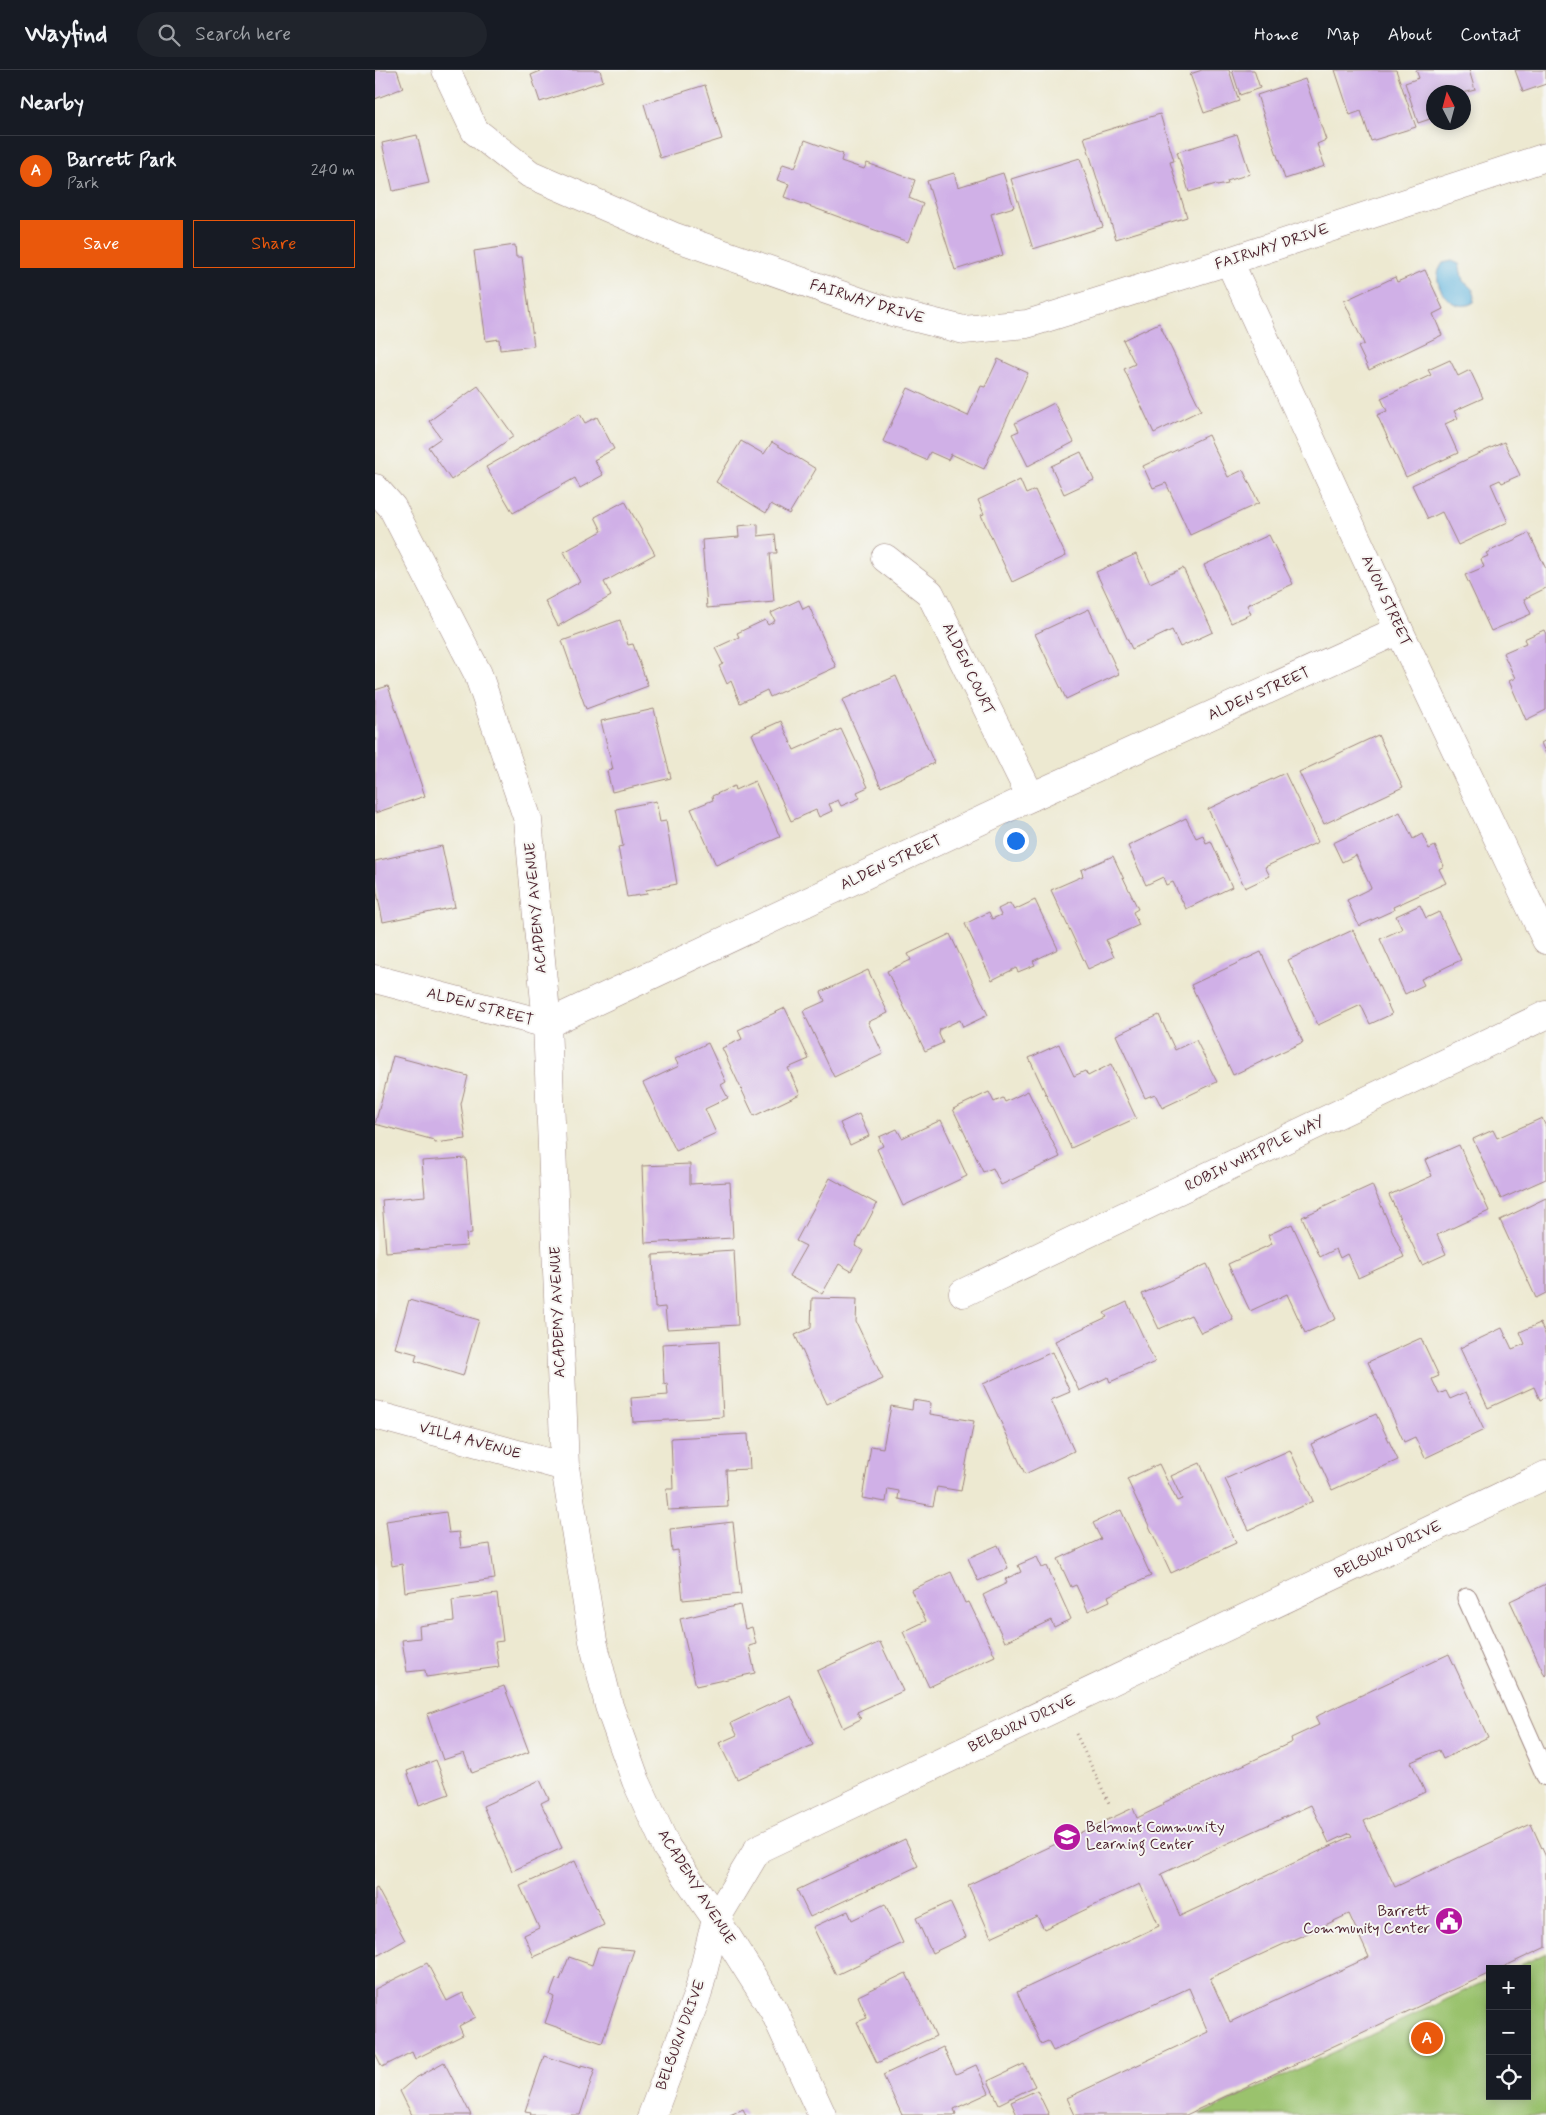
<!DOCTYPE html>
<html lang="en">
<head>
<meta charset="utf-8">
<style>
  :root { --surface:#171b24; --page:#20242c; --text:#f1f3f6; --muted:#9ea1a6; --line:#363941; --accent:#ea580c }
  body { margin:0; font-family:Mynerve,sans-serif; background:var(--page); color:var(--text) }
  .controls { position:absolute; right:15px; bottom:15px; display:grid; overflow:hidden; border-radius:0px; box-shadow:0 2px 12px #0003 }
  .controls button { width:45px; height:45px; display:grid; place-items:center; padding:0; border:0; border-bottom:1px solid var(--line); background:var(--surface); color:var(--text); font:25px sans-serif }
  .compass { position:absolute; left:1051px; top:15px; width:45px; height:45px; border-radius:50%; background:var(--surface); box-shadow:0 2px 12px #0003; rotate:354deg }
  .you { position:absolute; left:640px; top:770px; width:18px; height:18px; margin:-12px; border:4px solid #fff; border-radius:50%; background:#1a73e8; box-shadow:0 0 0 8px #1a73e833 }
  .badge { display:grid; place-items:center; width:32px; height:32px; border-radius:50%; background:var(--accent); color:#fff; font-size:16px; font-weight:700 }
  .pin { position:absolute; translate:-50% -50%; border:2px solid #fff; box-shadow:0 1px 5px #0006 }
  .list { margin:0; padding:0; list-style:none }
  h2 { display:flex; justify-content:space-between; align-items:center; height:65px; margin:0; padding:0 20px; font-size:21px }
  h2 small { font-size:16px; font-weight:400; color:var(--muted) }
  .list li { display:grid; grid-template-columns:32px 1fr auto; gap:15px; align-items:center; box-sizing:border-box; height:70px; padding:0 20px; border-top:1px solid var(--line) }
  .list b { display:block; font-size:19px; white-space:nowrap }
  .list p { margin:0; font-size:16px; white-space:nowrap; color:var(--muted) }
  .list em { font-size:16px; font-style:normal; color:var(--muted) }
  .actions { display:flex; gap:10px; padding:15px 20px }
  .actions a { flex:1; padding:11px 0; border:1px solid var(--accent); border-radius:0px; text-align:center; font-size:18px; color:var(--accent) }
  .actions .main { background:var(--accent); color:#fff }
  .icon { flex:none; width:28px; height:28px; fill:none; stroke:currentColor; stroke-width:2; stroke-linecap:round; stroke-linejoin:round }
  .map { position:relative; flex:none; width:1171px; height:2045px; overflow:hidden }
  header { display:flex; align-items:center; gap:30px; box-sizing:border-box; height:70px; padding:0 25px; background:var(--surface); border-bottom:1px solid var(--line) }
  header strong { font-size:24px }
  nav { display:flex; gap:28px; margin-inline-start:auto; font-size:18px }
  .search { width:350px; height:45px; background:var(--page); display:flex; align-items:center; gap:12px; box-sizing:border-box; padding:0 18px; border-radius:28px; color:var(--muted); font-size:19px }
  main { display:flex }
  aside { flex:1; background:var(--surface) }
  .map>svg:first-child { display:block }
  .green { fill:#9ac26d; stroke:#72704c }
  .water { fill:#63b6df; stroke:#566a85 }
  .building { fill:#d0b0e7; fill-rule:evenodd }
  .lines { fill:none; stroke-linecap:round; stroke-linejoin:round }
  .service-casing { stroke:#9c847e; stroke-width:21 }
  .minor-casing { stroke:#9c847e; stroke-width:29 }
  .path { stroke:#9c847e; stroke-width:3; stroke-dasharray:1 4; stroke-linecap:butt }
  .service { stroke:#fff; stroke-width:19 }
  .minor { stroke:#fff; stroke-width:28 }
  .labels { text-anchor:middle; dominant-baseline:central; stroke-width:4; stroke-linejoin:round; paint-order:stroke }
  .street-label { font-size:15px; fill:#4a1f2b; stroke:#f6f6f2 }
  .poi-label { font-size:15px; fill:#4a1f2b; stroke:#f6f6f2; text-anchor:start }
</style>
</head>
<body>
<header>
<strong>Wayfind</strong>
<div class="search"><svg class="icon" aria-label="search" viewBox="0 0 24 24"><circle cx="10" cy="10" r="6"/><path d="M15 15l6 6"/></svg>Search here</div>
<nav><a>Home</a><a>Map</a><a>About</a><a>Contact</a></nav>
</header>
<main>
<aside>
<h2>Nearby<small></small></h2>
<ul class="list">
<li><span class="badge">A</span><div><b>Barrett Park</b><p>Park</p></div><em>240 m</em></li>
</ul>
<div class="actions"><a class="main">Save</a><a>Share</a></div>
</aside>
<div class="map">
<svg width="1171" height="2045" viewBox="0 0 1171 2045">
  <rect width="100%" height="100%" fill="#f6f6f2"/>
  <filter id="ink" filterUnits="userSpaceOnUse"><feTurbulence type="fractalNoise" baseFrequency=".02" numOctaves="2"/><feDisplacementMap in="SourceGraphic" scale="10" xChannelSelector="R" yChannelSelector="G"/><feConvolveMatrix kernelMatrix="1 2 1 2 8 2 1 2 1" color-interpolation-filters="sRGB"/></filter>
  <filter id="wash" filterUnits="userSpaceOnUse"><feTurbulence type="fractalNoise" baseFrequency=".0096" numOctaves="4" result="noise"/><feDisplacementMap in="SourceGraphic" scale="20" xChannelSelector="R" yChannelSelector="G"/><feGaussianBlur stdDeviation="1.12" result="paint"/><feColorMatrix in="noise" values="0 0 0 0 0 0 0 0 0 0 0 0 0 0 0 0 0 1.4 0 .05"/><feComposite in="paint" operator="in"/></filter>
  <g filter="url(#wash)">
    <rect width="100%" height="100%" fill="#ede9d1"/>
    <!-- green -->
    <path class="green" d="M1171 1883V2045H825L1115 1909V2026H1152V1899H1137Z"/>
    <!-- water -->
    <path class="water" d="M1077 191 1084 194 1088 211C1096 218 1102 220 1099 232 1082 244 1060 223 1063 204 1063 201 1066 196 1068 193Z"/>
    <g id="blocks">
      <!-- building -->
      <g class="building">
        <path d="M0 0H22L28 18 0 29Z"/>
        <path d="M168 0H225L228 11 165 32 156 5Z"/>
        <path d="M827 0H854L864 31 829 43 815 4Z"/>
        <path d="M857 0H879L885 18 865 25Z"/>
        <path d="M960 0H1021L1041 57 996 71 986 41 975 45Z"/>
        <path d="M1041 0H1094L1100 20 1088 23 1058 22V48L1043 53 1030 13 1044 8Z"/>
        <path d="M1140 0H1171V14L1148 22Z"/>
        <path d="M930 9 951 70 942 74 950 96 910 109 882 25Z"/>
        <path d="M330 15 347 69 285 88 269 34Z"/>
        <path d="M785 44 799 91 795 92 812 147 741 169 709 67Z"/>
        <path d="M862 64 875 104 852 111 853 114 842 116 841 114 814 122 802 82Z"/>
        <path d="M42 65 54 113 18 121 7 73Z"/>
        <path d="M430 70 468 84 466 91 489 99 492 93 540 110 534 128 548 134 533 172 409 127 414 114 402 110 408 94 420 98Z"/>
        <path d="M705 88 728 157 658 179 636 109Z"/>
        <path d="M579 103 583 117 628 103 639 137 616 144 628 185 580 200 552 111Z"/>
        <path d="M140 175 141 187H147L159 276 125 280 124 269 111 271 99 181Z"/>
        <path d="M1050 200 1068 239 1058 244 1067 265 994 300 983 277 989 274 969 231 1020 207 1022 212Z"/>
        <path d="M784 253 826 340 779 363 749 299 760 294 748 270Z"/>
        <path d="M623 289 653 303 609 399 576 384 573 390 555 382 551 390 508 371 533 318 593 346 606 316 610 317Z"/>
        <path d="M1075 290 1083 306 1095 300 1108 328 1079 341 1083 348 1070 354 1083 383 1031 407 1002 345 1012 341 1006 328 1056 305 1053 300Z"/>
        <path d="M103 316 139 366 76 410 53 377 66 368 54 351Z"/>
        <path d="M679 333 699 372 653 396 637 364 644 361 640 353Z"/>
        <path d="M205 344 210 353 222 347 239 379 219 390 228 405 205 418 200 408 138 443 111 397Z"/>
        <path d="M833 365 853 407 868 400 884 433 815 465 791 413 778 418 768 396Z"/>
        <path d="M366 371 389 384 397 372 441 399 414 444 396 434 391 443 341 412Z"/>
        <path d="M1129 372 1145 405 1127 413 1125 410 1116 414 1133 452 1083 475 1067 442 1053 449 1037 415Z"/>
        <path d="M706 382 719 410 689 424 676 396Z"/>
        <path d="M645 410 651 424 660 420 691 486 637 512 606 445 609 444 603 430Z"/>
        <path d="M250 431 280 484 229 512 236 526 183 556 170 531 205 512 189 482 227 461 220 447Z"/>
        <path d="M383 454V466L400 464 402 483H395L399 532 332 538 327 470 364 467 363 456Z"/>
        <path d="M1154 463 1171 499V518L1149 529 1156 544 1116 561 1090 505 1109 497 1106 489 1113 486 1111 483Z"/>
        <path d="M894 465 918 514 872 535 876 544 856 553 829 495Z"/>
        <path d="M761 484 775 513 808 498 838 562 805 577 797 560 757 579 721 502Z"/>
        <path d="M424 530 428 539 434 536 461 597 395 627 392 620 365 633 356 611 352 614 344 596 348 594 340 578 364 567 362 563 390 550 393 555 400 551 396 543Z"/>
        <path d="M714 539 744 604 691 629 660 564Z"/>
        <path d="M245 550 253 575 258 574 273 616 211 639 187 571Z"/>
        <path d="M1169 560 1171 564V640L1151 650 1134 611 1140 608 1128 583 1151 573 1149 569Z"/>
        <path d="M521 606 559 693 506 717 467 630Z"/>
        <path d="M13 616 50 726 0 743V620Z"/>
        <path d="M279 639 296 708 237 722 232 701 238 699 226 651Z"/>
        <path d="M406 651 419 680 466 659 493 717 482 722 485 728 466 736 463 730 454 734 457 741 444 747 441 740 416 751 377 664Z"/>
        <path d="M1003 665 1028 717 949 754 924 702Z"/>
        <path d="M1171 670V684L1166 673Z"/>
        <path d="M910 703 943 772 890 797 895 806 870 818 833 739Z"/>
        <path d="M380 711 405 767 341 795 316 739 338 730 337 726 359 716 360 720Z"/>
        <path d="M281 731 285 752 291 751 302 814 271 820 272 824 252 827 243 777 248 776 241 739Z"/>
        <path d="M1025 742 1038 769 1047 764 1054 779 1060 776 1069 796 1064 799 1071 813 1018 837 1019 840 984 856 972 830 996 818 981 785 967 792 958 773Z"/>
        <path d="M811 748 821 768 828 765 831 773 836 771 857 817 811 839 798 812 791 815 788 807 771 815 753 776Z"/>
        <path d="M67 776 80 837 8 852 0 813V791Z"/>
        <path d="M738 786 763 839 758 842 764 855 731 870 739 887 713 899 676 820 708 806 706 800Z"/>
        <path d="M660 830 683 879 658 891 660 895 643 902 641 898 617 910 590 854 614 842 617 849 626 845 623 839 635 833 639 840Z"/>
        <path d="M1045 835 1051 848 1064 842 1086 890 1046 909 1049 915 1030 924 1005 869 1027 859 1021 846Z"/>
        <path d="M978 860 1017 944 995 954 986 935 943 955 913 890Z"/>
        <path d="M575 864 613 945 588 957 585 950 565 959 564 964 568 973 550 981 512 901 536 890 533 884Z"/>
        <path d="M886 882 928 972 858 1005 816 915Z"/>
        <path d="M493 900 513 943 493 952 508 984 459 1007 428 941 450 931 446 922Z"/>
        <path d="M410 938 434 989 413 998 425 1024 379 1046 347 978 367 969 363 960Z"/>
        <path d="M784 945 800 980 821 970 842 1012 787 1038 780 1024 770 1028 741 965Z"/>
        <path d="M333 973 351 1012 346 1015 353 1028 330 1039 341 1063 301 1081 268 1013 304 996 300 989Z"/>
        <path d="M684 974 699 1006 710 1001 713 1006 736 994 761 1048 696 1078 654 988Z"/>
        <path d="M18 986 93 1006 86 1034 91 1069 60 1073 59 1070 0 1054Z"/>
        <path d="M653 1021 685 1087 626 1115 618 1098 608 1102 578 1039 614 1022 619 1032 628 1028 630 1032Z"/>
        <path d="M484 1044 494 1066 475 1075 465 1053Z"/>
        <path d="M1167 1048 1171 1057V1109L1126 1129 1098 1069 1118 1060 1122 1068Z"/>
        <path d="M566 1050 592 1106 528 1136 502 1079 508 1076 504 1067 522 1059 527 1068Z"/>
        <path d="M1084 1075 1114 1141 1062 1165 1071 1184 1047 1195 1014 1125 1057 1106 1050 1090Z"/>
        <path d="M91 1088 97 1163 91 1164 92 1176 11 1182 7 1130 50 1126 47 1091Z"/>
        <path d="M315 1094V1114L355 1112 358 1168 270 1173 267 1096Z"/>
        <path d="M455 1108 502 1134 480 1176 488 1180 476 1201 464 1194 447 1224 414 1206 431 1176 421 1171Z"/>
        <path d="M997 1115 1029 1187 983 1208 972 1184 965 1188 961 1179 945 1187 927 1147Z"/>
        <path d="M1171 1128V1223L1161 1228 1125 1150Z"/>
        <path d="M917 1154 961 1249 930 1263 912 1224 875 1241 853 1194 897 1174 893 1165Z"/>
        <path d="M359 1180 363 1255 292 1259 290 1237 280 1238 278 1185Z"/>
        <path d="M832 1194 858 1249 826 1263 816 1245 784 1259 767 1224Z"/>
        <path d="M437 1228 482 1229 481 1252 508 1309 452 1334 420 1265 436 1258Z"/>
        <path d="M34 1230 104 1250 88 1306 40 1291 42 1284 20 1278Z"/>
        <path d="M752 1232 780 1292 735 1312 733 1307 704 1321 680 1271 732 1247 729 1243Z"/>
        <path d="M1165 1253 1171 1266V1327L1165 1330 1159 1317 1113 1338 1085 1278 1127 1258 1137 1279 1150 1274 1145 1262Z"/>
        <path d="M1046 1268 1064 1306 1057 1309 1064 1324 1071 1321 1075 1329 1091 1322 1109 1360 1050 1388 1040 1367 1029 1372 993 1292Z"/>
        <path d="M344 1271 348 1347 258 1352 256 1328 293 1325 292 1313 289 1314 287 1274Z"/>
        <path d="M677 1282 695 1322 676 1330 699 1381 650 1404 608 1314Z"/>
        <path d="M538 1330 556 1333 555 1344 599 1351 586 1421 562 1417 558 1436 523 1429 524 1421 513 1419 511 1432 487 1428 496 1376 508 1378 516 1336 537 1340Z"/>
        <path d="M1001 1344 1023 1390 957 1420 936 1374Z"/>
        <path d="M373 1364 375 1399 351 1400 353 1437 293 1440 291 1419H298L296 1368Z"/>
        <path d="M915 1380 938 1431 874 1460 850 1409Z"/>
        <path d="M825 1393 861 1473 796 1503 752 1409 784 1394 802 1431 807 1429 796 1406Z"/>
        <path d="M746 1440 776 1506 733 1526 735 1531 713 1541 701 1515 696 1517 683 1489 726 1469 718 1453Z"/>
        <path d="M71 1442 74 1463 84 1462 86 1478 115 1474 120 1509 30 1522 27 1494 17 1496 11 1451Z"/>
        <path d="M358 1452 366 1524 308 1530 303 1480 297 1481 295 1459Z"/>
        <path d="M623 1475 633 1498 603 1511 593 1488Z"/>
        <path d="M662 1487 667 1498 672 1496 696 1549 679 1557 676 1550 630 1572 608 1525 632 1513 630 1509 646 1502 643 1495Z"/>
        <path d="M576 1502 590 1533 594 1532 620 1586 554 1617 528 1562 551 1551 536 1520Z"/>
        <path d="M1171 1514V1605L1170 1606 1135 1531Z"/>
        <path d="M122 1524 128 1571 120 1572 124 1597 51 1607 50 1600 32 1602 27 1570 45 1568 44 1556 79 1551 77 1530Z"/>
        <path d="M365 1535 370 1559 377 1557 381 1574 374 1576 380 1603 321 1616 305 1549Z"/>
        <path d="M505 1572 528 1621 482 1642 486 1649 468 1658 442 1601Z"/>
        <path d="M1074 1584 1113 1667 1068 1689 1064 1680 1036 1692 1050 1722 989 1751 1020 1817 1156 1754 1171 1787V1877L1124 1899H1115V1903L811 2045H700L692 2028 833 1962 814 1918 678 1981 673 1971 666 1974 642 1922 784 1856 765 1814 669 1859 662 1846 616 1867 593 1815 758 1738 762 1748 789 1735 788 1733 917 1672 916 1668 944 1655 940 1647ZM936 1735 954 1773 975 1763 977 1766 805 1846 786 1804ZM974 1844 994 1887 855 1952 835 1908Z"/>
        <path d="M129 1616 154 1682 97 1703 89 1683 68 1690 52 1644Z"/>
        <path d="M415 1625 438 1675 362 1709 344 1673 362 1665 356 1653Z"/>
        <path d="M61 1690 74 1724 44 1735 32 1701Z"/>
        <path d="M165 1710 174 1729 166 1733 187 1778 137 1801 108 1736Z"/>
        <path d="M530 1769 543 1796 435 1847 422 1820Z"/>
        <path d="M200 1791 229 1855 159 1887 149 1865 164 1858 145 1816Z"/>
        <path d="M2 1818 30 1870 0 1887V1819Z"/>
        <path d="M575 1832 591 1867 557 1883 541 1848Z"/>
        <path d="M510 1834 528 1873 461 1905 438 1857 473 1841 477 1850Z"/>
        <path d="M223 1877 259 1880 227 1973 170 1953 179 1927 175 1925 181 1909 185 1910 194 1887 217 1895Z"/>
        <path d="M52 1893 72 1931 88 1923 101 1947 84 1956 88 1965 40 1989 37 1982 7 1997 0 1983V1919Z"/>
        <path d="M531 1903 561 1966 502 1993 482 1952 492 1948 483 1926Z"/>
        <path d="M568 1977 581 2004 601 1995 614 2023 579 2039 581 2044 579 2045H527L508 2005Z"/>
        <path d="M169 1986 206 1998V1995L220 1999 205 2045H155L156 2042 150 2041Z"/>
        <path d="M69 1992 96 2045H37L25 2021 39 2009Z"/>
        <path d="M649 1994 660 2016 624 2034 613 2011Z"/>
        <path d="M662 2020 674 2045H642L636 2032Z"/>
        <path d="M368 2039 371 2045H355Z"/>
      </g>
    </g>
  </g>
  <g filter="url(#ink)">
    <use href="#blocks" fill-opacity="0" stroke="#9c847e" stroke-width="1"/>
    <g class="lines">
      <defs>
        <path id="service" d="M1092 1528 1171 1706"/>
        <g id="minor">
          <path d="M71 0 100 61 155 104 300 167 509 240 589 260 652 254 854 191 1171 87"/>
          <path d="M854 191 1024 560 1171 870"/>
          <path d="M0 418 17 437 103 604 153 750 172 954 190 1397 218 1571 234 1636 261 1711 292 1778 341 1849 399 1941 447 2045"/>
          <path d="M510 488 555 523 656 727"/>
          <path d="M0 909 172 954 656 727 1024 560"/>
          <path d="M588 1223 1171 945"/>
          <path d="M0 1345 190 1397"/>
          <path d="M277 2045 323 1923 341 1849 383 1779 1171 1405"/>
        </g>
      </defs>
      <!-- service casing -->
      <use href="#service" class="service-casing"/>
      <!-- minor casing -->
      <use href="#minor" class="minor-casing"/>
      <!-- path -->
      <path class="path" d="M701 1664 735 1735"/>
      <!-- service -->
      <use href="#service" class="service"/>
      <!-- minor -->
      <use href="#minor" class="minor"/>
    </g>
  </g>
  <!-- icons -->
  <defs>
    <symbol id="school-disc" viewBox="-11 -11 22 22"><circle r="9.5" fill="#b5179e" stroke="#f6f6f2"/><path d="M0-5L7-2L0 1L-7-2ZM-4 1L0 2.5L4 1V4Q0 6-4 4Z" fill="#fff"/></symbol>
    <symbol id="civic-disc" viewBox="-11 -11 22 22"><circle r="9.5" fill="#b5179e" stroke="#f6f6f2"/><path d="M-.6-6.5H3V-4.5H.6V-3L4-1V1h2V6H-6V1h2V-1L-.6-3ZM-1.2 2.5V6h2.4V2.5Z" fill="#fff"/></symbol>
  </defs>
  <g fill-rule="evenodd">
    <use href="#school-disc" x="676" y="1751" width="32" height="32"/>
    <use href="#civic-disc" x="1058" y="1835" width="32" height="32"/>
  </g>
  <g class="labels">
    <!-- street labels -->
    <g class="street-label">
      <text transform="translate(897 177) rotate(-18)">FAIRWAY DRIVE</text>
      <text transform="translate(492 232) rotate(17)">FAIRWAY DRIVE</text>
      <text transform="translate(1011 531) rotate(65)">AVON STREET</text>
      <text transform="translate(593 599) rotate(64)">ALDEN COURT</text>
      <text transform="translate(884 624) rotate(-24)">ALDEN STREET</text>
      <text transform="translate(516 793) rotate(-25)">ALDEN STREET</text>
      <text transform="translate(161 838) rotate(-95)">ACADEMY AVENUE</text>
      <text transform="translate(105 937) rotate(15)">ALDEN STREET</text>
      <text transform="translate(880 1084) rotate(-26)">ROBIN WHIPPLE WAY</text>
      <text transform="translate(183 1242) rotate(-92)">ACADEMY AVENUE</text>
      <text transform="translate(95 1371) rotate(15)">VILLA AVENUE</text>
      <text transform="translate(1013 1480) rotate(-25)">BELBURN DRIVE</text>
      <text transform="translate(647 1654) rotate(-25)">BELBURN DRIVE</text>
      <text transform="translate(321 1817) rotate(58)">ACADEMY AVENUE</text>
      <text transform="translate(306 1965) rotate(-70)">BELBURN DRIVE</text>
    </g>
    <!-- poi labels -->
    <g class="poi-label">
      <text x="711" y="1758">Belmont Community<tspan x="711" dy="17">Learning Center</tspan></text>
      <text x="1055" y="1842" text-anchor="end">Barrett<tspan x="1055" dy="17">Community Center</tspan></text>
    </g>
  </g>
</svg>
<div class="controls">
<button>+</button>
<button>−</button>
<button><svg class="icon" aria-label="locate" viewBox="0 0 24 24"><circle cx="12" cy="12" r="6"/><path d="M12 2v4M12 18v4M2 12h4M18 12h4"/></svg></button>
</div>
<svg class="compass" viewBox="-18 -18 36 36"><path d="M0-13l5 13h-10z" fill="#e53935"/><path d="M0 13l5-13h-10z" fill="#9ea1a6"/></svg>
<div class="you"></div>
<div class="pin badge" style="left:1052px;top:1968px">A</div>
</div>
</main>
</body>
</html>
